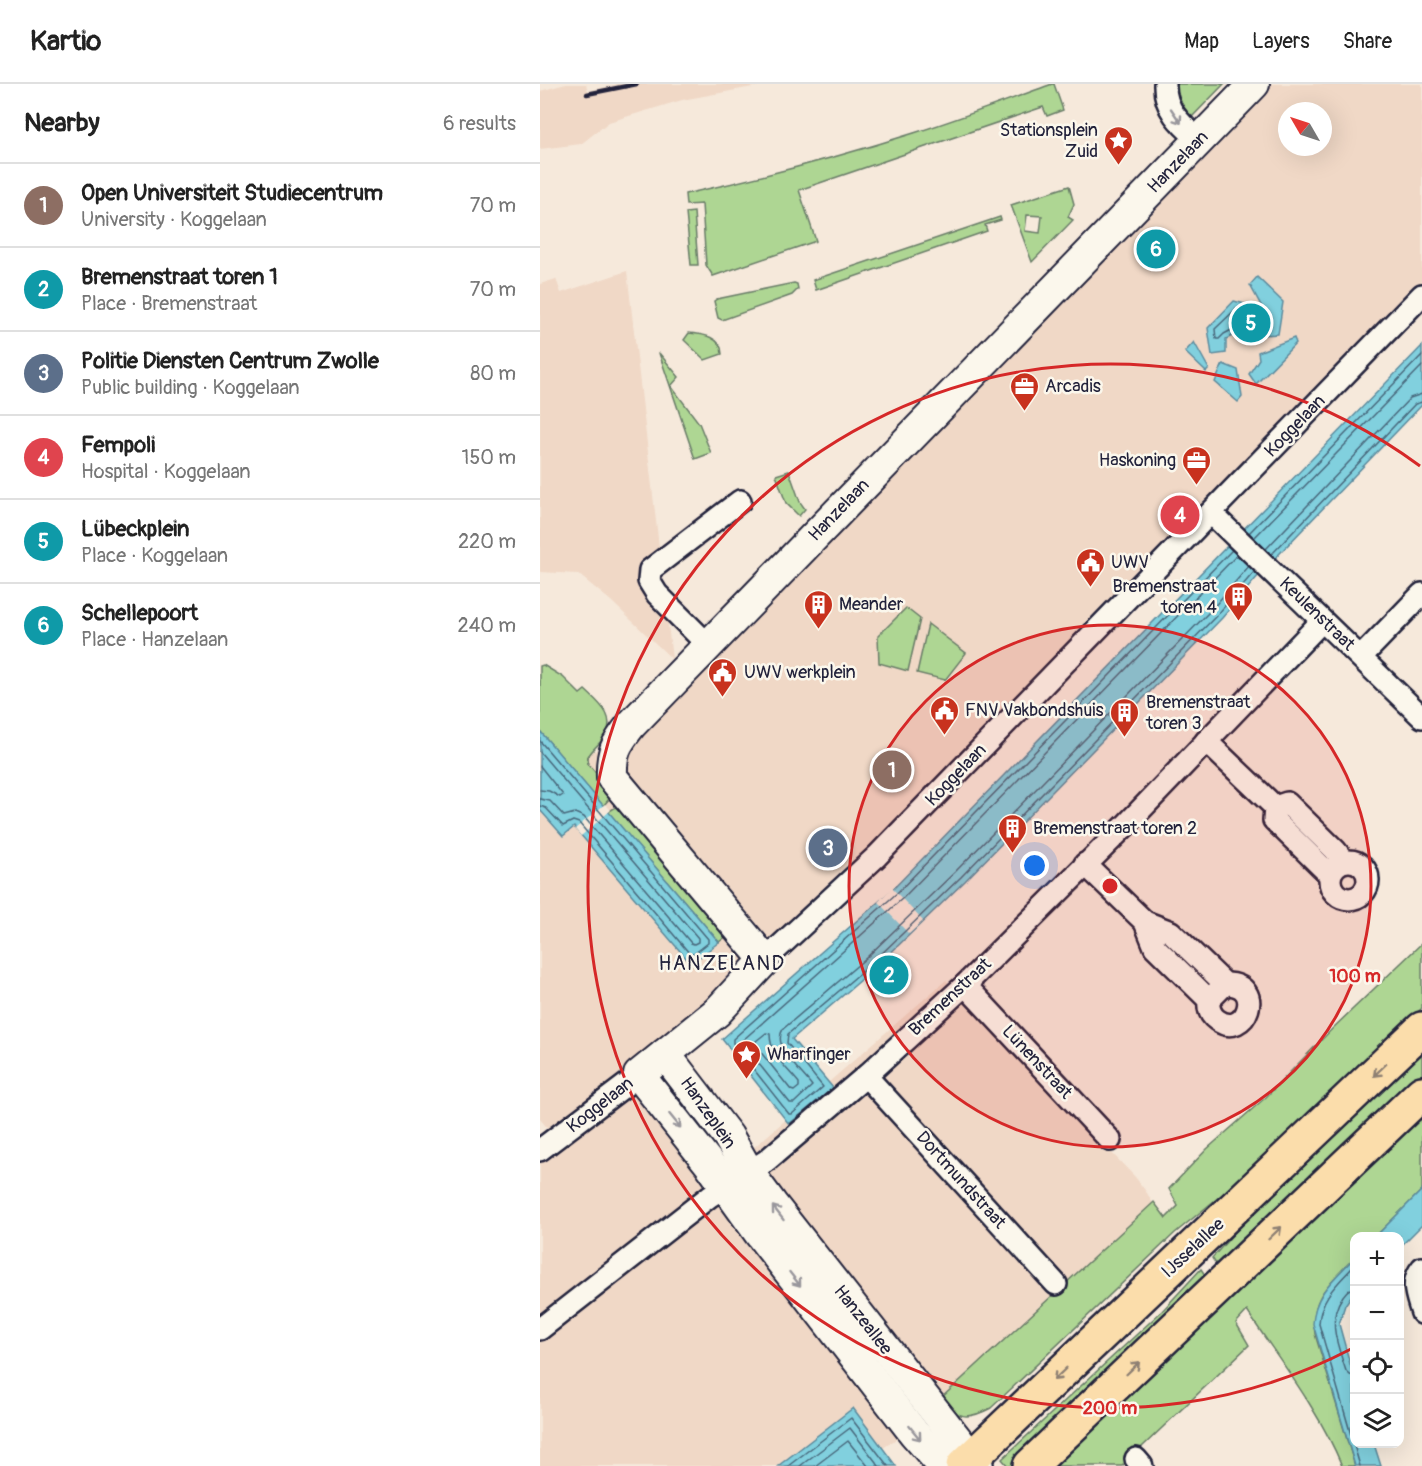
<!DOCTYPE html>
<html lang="en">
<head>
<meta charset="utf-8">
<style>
  :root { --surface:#fff; --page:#f2f2f2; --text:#222; --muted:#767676; --line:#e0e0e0; --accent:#c8321e }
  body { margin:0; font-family:Pangolin,sans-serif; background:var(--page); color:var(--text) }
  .controls { position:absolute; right:18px; bottom:18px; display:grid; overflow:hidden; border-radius:12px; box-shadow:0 6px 24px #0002 }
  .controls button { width:54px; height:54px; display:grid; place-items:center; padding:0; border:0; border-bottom:2px solid var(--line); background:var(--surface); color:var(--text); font:30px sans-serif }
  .compass { position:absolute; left:738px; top:18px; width:54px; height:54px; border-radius:50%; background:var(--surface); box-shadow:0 6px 24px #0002; rotate:309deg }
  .you { position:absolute; left:495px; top:782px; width:21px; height:21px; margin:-15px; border:4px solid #fff; border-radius:50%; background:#1a73e8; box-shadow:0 0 0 9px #1a73e833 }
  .badge { display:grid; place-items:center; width:39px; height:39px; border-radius:50%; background:var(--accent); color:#fff; font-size:20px; font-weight:700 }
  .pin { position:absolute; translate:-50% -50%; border:3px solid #fff; box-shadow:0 2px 6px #0006 }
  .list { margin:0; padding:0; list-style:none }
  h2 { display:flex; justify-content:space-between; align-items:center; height:78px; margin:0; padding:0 24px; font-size:26px }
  h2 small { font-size:20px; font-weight:400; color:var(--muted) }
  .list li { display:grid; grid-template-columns:39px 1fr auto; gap:18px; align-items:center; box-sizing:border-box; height:84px; padding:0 24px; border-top:2px solid var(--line) }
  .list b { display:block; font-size:22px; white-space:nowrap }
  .list p { margin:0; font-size:20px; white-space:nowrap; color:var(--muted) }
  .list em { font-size:20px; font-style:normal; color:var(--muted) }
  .icon { flex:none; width:33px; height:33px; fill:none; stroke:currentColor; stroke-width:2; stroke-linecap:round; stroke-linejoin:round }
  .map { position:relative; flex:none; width:882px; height:1382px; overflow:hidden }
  header { display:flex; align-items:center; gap:36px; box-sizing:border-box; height:84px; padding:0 30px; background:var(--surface); border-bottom:2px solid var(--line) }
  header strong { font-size:28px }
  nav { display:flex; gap:33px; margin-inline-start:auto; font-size:21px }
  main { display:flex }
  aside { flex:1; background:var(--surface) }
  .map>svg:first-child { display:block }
  .built { fill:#f0d8c6; fill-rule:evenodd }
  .green { fill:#aed693; stroke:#687c67; stroke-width:1.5; fill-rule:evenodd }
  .water { fill:#81d0de; stroke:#5b8a9d; stroke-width:1.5 }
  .pier { fill:#f6e9db }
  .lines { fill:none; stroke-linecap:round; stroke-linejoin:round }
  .shore { stroke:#48687c; stroke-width:1.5 }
  .street-casing { stroke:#22223b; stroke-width:26 }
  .secondary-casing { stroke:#22223b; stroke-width:34 }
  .primary-casing { stroke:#22223b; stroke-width:38 }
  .street { stroke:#fbf7ec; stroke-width:21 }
  .secondary { stroke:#fbf7ec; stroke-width:30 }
  .primary { stroke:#fbddab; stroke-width:33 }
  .rail { stroke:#22223b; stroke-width:4.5 }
  .oneway { stroke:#99979c }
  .oneway2 { stroke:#8e8073 }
  .ring { fill:none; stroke:#d62828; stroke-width:3 }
  .labels { text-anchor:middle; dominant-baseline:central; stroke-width:5; stroke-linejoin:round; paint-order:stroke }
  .poi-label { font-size:18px; fill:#22223b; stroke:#fbf7ec; text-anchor:start }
  .street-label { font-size:18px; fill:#22223b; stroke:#fbf7ec }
  .neighbourhood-label { font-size:20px; letter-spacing:1.5px; fill:#22223b; stroke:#fbf7ec }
  .centre { fill:#d62828; stroke:#fbf7ec; stroke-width:3 }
  .ring-label { font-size:18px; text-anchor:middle; font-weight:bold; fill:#d62828; stroke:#fbf7ec; stroke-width:5; stroke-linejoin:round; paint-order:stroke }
</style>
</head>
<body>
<header>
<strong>Kartio</strong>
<nav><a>Map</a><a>Layers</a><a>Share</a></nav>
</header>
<main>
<aside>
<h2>Nearby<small>6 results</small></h2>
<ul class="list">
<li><span class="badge" style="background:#8d6e63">1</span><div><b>Open Universiteit Studiecentrum</b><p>University · Koggelaan</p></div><em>70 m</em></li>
<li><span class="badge" style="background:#0f9aa8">2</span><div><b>Bremenstraat toren 1</b><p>Place · Bremenstraat</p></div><em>70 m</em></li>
<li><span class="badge" style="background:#5c6f8a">3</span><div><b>Politie Diensten Centrum Zwolle</b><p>Public building · Koggelaan</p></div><em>80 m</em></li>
<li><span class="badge" style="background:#e0444e">4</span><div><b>Fempoli</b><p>Hospital · Koggelaan</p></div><em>150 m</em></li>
<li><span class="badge" style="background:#0f9aa8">5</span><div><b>Lübeckplein</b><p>Place · Koggelaan</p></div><em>220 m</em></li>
<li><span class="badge" style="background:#0f9aa8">6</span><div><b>Schellepoort</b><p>Place · Hanzelaan</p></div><em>240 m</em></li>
</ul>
</aside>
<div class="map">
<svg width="882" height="1382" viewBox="0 0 882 1382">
  <rect width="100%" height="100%" fill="#f6e9db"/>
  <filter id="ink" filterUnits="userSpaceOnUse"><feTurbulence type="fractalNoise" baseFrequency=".0167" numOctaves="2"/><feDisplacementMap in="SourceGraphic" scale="12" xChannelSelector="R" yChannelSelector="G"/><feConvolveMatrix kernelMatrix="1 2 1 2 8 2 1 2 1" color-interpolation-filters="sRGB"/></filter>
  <g filter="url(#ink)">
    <!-- built -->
    <g class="built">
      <path d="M26 0H46L48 7 79 0H229L142 16 69 38 41 60 0 65V7Z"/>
      <path d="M724 0H882V202L406 694 116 979 196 1079 406 896 596 1094 607 1109 626 1142 426 1307 317 1382H0V1080L23 1063 0 1035V684L89 656ZM747 27H783V63H747Z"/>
      <path d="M87 187 132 575 71 517 38 490 0 488V200L16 195 21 209Z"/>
    </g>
    <!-- green -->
    <g class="green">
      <path d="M512 0H514L523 26 507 32 503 23 259 106 276 157 173 192 166 181 162 120 146 121 145 110C222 93 299 73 374 49 421 34 466 17 512 0Z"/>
      <path d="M631 0H684L649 36 645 34Z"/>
      <path d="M529 102 534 120 528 133 533 136 492 178 471 121ZM487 131 502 132 500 149 485 147Z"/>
      <path d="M154 128 158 181H151L146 129Z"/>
      <path d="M460 133 461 136 445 141 447 147 276 206 273 196Z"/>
      <path d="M254 199 257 200 258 205 252 211 182 236 178 234 174 217 177 215Z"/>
      <path d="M149 249C163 250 182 253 182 270L165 276 144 256Z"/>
      <path d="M119 269 139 293 131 302 159 339 171 369 155 375Z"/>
      <path d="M249 387 260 418 265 425 259 432 246 419 236 391Z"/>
      <path d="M366 524 380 535 368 587 339 579 338 552Z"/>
      <path d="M388 540 426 569 405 596 377 589Z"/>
      <path d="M3 581 23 593 40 610 45 606C59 619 79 634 63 655 57 662 51 667 47 674L48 680 76 712 70 714 63 722 0 647V582Z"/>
      <path d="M79 721 188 851 179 858 68 728Z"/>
      <path d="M882 859V924L724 1080 680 1112 635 1149 451 1324C426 1337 419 1334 399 1316L614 1118 626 1134 638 1122 629 1105 667 1065 726 1013 792 945Z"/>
      <path d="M882 964V992L680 1186 672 1174 726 1113Z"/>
      <path d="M882 1022V1106L836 1152H814V1174C791 1198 769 1213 775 1250L815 1382H802C779 1326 740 1277 707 1227L696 1239 709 1261 582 1382H504Z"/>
      <path d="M661 1185 669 1197 475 1382H468L462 1375 622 1227Z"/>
    </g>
    <!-- water -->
    <g class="water">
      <path d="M717 193 743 218 738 250 721 251 716 237 724 227 710 201Z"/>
      <path d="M694 217 705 220 703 247 686 255V269L672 271 668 244Z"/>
      <path d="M754 254 756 259 716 300 709 290 719 275 718 268Z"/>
      <path d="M654 258 669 285 666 288 645 268Z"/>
      <path d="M882 262V321L719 491 682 534 425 797 335 884 252 955 293 1004 249 1040 182 955 353 805Z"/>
      <path d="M683 280 698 286 702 313 698 318 675 298Z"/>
      <path d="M0 647 179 858 151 880 34 743 23 752 0 726Z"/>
      <path d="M882 1106V1141L860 1163V1152H836Z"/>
      <path d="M814 1174V1208L805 1221 799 1240 814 1294V1360H834L841 1382H815L773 1240C774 1210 795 1194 814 1174Z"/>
      <path d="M313 1324 356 1382H238Z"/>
    </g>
    <!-- pier -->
    <g class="pier">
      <path d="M65 720 71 726 41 752 35 745Z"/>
      <path d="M352 804 383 837 369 850 338 818Z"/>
    </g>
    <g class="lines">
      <!-- shore -->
      <g class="shore">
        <path d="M696 225 699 228 697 243 684 250 679 255H676L675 245Z"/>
        <path d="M709 449 882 271"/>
        <path d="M714 454 882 282"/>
        <path d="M726 465 870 314 882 310"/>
        <path d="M692 466 357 809 193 955V959L249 1030H252L283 1003 247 959 248 950 331 880 421 793 678 530 714 488"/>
        <path d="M697 471 363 814 203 956V960L250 1019H254L272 1002C262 987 231 964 243 945L326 874 415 788 672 525 709 482"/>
        <path d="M731 471 875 320 882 318"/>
        <path d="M0 657 168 855V859L154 870H150L39 739 33 737 23 742 6 724 0 722"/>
        <path d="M0 668 158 854V858L154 860 151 859 44 733 35 729 24 732 10 717 0 715"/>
        <path d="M0 682 23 711 20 713 9 707 0 706"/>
        <path d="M226 949 230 950C230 971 247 984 259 999V1003L254 1007 251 1006 215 961 216 957Z"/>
        <path d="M814 1182C797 1200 780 1214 779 1240L820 1382"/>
        <path d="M814 1204C808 1205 807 1207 803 1212 786 1236 798 1262 806 1287L810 1291 814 1292"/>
        <path d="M248 1382 311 1334 348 1382"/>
        <path d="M260 1382 310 1344 339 1382"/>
        <path d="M275 1382 308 1357 328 1382"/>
      </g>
      <defs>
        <g id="street">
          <path d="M625 0C624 26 642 41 659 56"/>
          <path d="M671 429 882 633"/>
          <path d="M169 562 117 510 109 497 110 486 200 417"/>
          <path d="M821 573 882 510"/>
          <path d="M666 657 735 723 734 736 790 791"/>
          <path d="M735 723 747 719 795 766 804 777"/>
          <circle cx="809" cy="796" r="19"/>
          <path d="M545 780 605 838 615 863 669 916C668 924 670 931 677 936 706 957 727 899 685 900L669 916"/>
          <path d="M605 838 631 848 685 900"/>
          <path d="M225 876 337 772 882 211"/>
          <path d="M425 901 570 1056"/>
          <path d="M326 992 516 1200"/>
          <path d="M0 1066 99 991"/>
          <path d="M882 1184C870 1199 877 1212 882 1229"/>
          <path d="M0 1245 170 1112 226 1077 326 992 425 901 586 741 782 537"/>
          <path d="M596 1375 602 1382"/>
        </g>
        <g id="secondary">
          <path d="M125 970 188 1052 209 1089 232 1120 438 1382"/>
          <path d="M403 1382 374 1349 219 1149 171 1082 99 991 177 928 225 876 72 693C71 668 76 660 91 641L714 0"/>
        </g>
        <g id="primary">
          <path d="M423 1382 882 945"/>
          <path d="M490 1382 882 1009"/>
        </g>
      </defs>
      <!-- street casing -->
      <use href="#street" class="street-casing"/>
      <!-- secondary casing -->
      <use href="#secondary" class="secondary-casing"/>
      <!-- primary casing -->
      <use href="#primary" class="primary-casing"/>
      <!-- street -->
      <use href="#street" class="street"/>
      <!-- secondary -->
      <use href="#secondary" class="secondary"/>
      <!-- primary -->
      <use href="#primary" class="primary"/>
      <!-- rail -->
      <path class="rail" d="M47 10 97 0"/>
    </g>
    <!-- one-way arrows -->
    <defs><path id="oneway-shaft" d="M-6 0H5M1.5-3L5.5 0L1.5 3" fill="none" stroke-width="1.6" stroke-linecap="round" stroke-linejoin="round" transform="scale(1.5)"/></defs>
    <g class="oneway">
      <use href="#oneway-shaft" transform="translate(636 32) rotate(56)"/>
      <use href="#oneway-shaft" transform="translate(135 1037) rotate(51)"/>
      <use href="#oneway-shaft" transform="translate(238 1129) rotate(-128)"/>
      <use href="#oneway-shaft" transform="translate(255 1195) rotate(52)"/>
      <use href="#oneway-shaft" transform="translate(375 1349) rotate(51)"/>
    </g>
    <g class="oneway2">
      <use href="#oneway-shaft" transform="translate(840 986) rotate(136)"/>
      <use href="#oneway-shaft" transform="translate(735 1149) rotate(-44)"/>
      <use href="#oneway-shaft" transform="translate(593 1284) rotate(-44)"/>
      <use href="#oneway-shaft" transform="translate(520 1290) rotate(136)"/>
    </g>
  </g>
  <!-- distance rings -->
  <circle cx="570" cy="802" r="261" fill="#d62828" fill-opacity=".12"/>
  <g class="ring">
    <circle cx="570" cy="802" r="261"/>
    <path d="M811 1265A522 522 0 1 1 880 382"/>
  </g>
  <!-- icons -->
  <defs>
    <symbol id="sight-pin" viewBox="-11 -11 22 30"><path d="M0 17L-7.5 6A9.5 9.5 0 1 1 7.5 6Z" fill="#c8321e" stroke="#fbf7ec"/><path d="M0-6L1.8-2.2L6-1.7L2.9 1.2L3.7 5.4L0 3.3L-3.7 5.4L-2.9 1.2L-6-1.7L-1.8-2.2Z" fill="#fff"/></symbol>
    <symbol id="office-pin" viewBox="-11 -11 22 30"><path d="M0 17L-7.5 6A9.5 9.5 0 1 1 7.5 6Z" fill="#c8321e" stroke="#fbf7ec"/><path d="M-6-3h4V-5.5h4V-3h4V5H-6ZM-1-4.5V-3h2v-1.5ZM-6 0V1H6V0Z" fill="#fff"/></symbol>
    <symbol id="civic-pin" viewBox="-11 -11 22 30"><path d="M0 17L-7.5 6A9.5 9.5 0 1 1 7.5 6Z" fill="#c8321e" stroke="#fbf7ec"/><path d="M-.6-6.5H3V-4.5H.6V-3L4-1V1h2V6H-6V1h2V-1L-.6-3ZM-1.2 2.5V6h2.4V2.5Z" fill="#fff"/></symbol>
    <symbol id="building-pin" viewBox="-11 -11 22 30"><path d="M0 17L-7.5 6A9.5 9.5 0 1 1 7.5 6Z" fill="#c8321e" stroke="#fbf7ec"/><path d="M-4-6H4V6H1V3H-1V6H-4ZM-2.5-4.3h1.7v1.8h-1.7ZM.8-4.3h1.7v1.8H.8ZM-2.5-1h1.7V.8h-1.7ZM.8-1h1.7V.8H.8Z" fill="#fff"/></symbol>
  </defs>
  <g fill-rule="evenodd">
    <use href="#sight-pin" x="562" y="40" width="33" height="45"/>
    <use href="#office-pin" x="468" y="286" width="33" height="45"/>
    <use href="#office-pin" x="640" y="360" width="33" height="45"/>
    <use href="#civic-pin" x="534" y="462" width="33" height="45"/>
    <use href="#building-pin" x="682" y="496" width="33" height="45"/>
    <use href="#building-pin" x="262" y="504" width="33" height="45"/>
    <use href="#civic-pin" x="166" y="572" width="33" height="45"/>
    <use href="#civic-pin" x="388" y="610" width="33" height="45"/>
    <use href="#building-pin" x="568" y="612" width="33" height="45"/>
    <use href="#building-pin" x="456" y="728" width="33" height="45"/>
    <use href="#sight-pin" x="190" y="954" width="33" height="45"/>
  </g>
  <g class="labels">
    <!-- poi labels -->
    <g class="poi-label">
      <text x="558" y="46" text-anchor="end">Stationsplein<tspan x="558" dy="21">Zuid</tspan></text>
      <text x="505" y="302">Arcadis</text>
      <text x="636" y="376" text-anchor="end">Haskoning</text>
      <text x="571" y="478">UWV</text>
      <text x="677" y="502" text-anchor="end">Bremenstraat<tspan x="677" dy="21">toren 4</tspan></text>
      <text x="299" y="520">Meander</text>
      <text x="204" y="588">UWV werkplein</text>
      <text x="606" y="618">Bremenstraat<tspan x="606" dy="21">toren 3</tspan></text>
      <text x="425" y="626">FNV Vakbondshuis</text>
      <text x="493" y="744">Bremenstraat toren 2</text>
      <text x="227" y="970">Wharfinger</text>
    </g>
    <!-- street labels -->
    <g class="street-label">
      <text transform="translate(638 78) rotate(-46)">Hanzelaan</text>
      <text transform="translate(755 342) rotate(-46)">Koggelaan</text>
      <text transform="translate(299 426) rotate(-46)">Hanzelaan</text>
      <text transform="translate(777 530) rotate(44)">Keulenstraat</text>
      <text transform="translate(416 691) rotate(-46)">Koggelaan</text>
      <text transform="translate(410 913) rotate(-43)">Bremenstraat</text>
      <text transform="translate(497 978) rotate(47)">Lünenstraat</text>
      <text transform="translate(60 1021) rotate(-38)">Koggelaan</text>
      <text transform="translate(168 1029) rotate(55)">Hanzeplein</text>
      <text transform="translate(421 1096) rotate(48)">Dortmundstraat</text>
      <text transform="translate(653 1164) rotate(-43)">IJsselallee</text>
      <text transform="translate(323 1236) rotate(52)">Hanzeallee</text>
    </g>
    <!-- neighbourhood labels -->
    <g class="neighbourhood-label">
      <text x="182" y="879">HANZELAND</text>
    </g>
  </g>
  <circle cx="570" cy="802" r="9" class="centre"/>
  <g class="ring-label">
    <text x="815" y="898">100 m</text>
    <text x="570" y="1330">200 m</text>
  </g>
</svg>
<div class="controls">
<button>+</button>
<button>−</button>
<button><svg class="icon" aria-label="locate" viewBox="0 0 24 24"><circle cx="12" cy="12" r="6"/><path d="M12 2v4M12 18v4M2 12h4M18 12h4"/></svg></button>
<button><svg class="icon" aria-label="layers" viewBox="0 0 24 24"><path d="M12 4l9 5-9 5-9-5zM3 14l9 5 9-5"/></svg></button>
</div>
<svg class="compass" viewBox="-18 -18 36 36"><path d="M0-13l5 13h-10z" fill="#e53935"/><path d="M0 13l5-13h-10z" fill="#767676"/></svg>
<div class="you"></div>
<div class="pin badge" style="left:352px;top:686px;background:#8d6e63">1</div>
<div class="pin badge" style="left:349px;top:891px;background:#0f9aa8">2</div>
<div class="pin badge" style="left:288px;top:764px;background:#5c6f8a">3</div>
<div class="pin badge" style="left:640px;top:431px;background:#e0444e">4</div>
<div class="pin badge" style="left:711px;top:239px;background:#0f9aa8">5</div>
<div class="pin badge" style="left:616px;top:165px;background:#0f9aa8">6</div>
</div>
</main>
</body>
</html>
